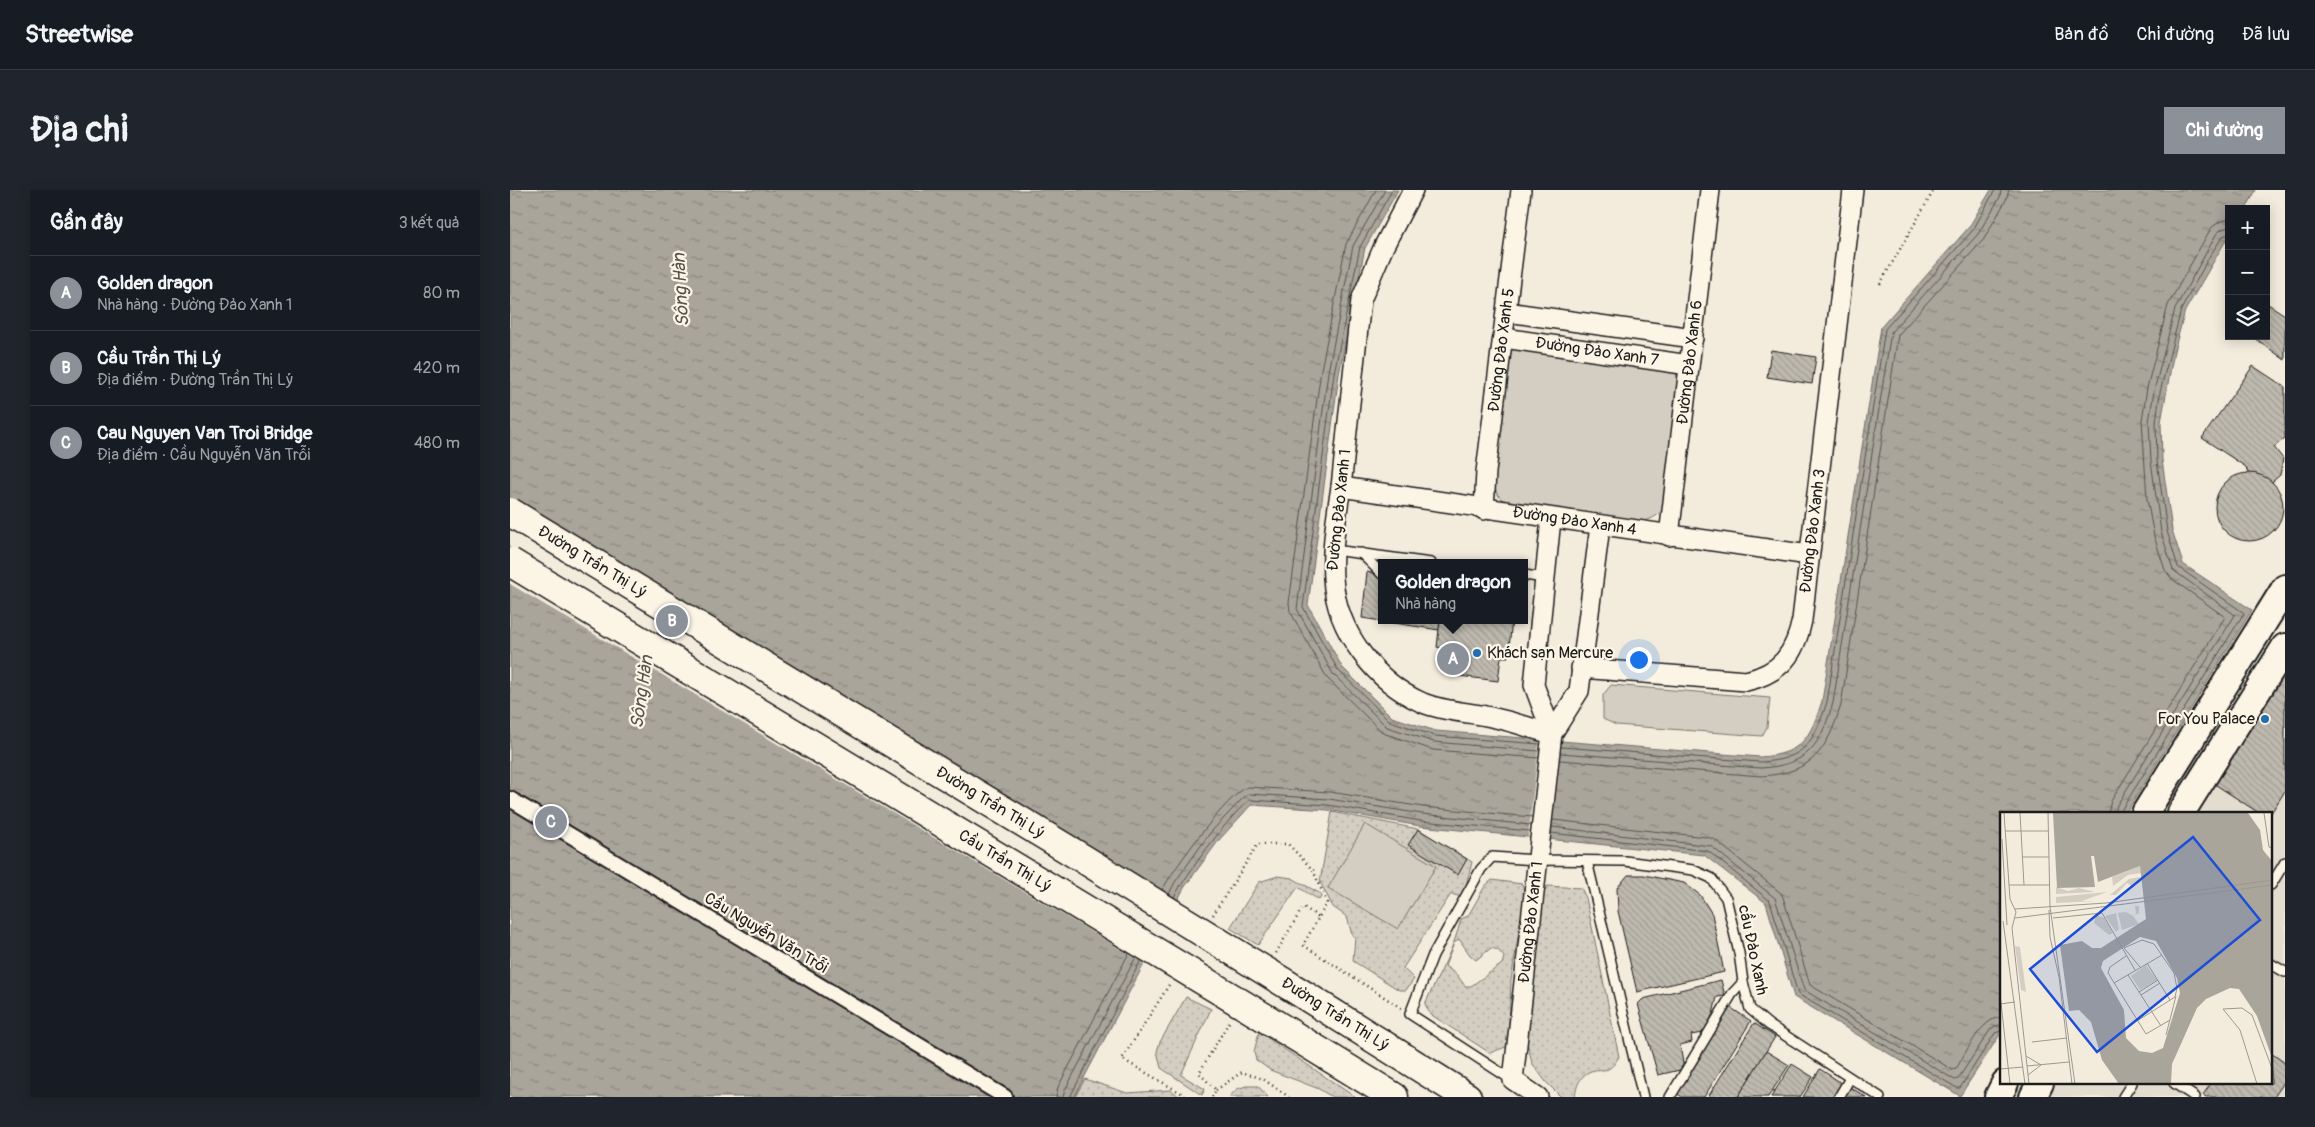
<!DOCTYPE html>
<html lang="vi">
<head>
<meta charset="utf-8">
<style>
  :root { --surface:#171b24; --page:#20242c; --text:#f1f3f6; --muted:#9ea1a6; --line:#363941; --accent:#8c9099 }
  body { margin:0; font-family:Pangolin,sans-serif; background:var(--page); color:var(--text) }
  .controls { position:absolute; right:15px; top:15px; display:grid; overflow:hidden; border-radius:0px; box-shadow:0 2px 12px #0003 }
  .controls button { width:45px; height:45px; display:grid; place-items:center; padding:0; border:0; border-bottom:1px solid var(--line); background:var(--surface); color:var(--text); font:25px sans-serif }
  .you { position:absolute; left:1128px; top:469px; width:18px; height:18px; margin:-12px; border:4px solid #fff; border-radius:50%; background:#1a73e8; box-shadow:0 0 0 8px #1a73e833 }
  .badge { display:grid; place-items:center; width:32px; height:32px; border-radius:50%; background:var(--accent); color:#fff; font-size:16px; font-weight:700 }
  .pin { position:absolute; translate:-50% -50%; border:2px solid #fff; box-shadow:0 1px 5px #0006 }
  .popup { position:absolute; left:868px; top:369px; width:150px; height:65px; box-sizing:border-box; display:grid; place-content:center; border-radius:0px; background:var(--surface); filter:drop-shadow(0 1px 4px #0005); font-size:16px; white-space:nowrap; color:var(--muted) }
  .popup b { font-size:19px; color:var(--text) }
  .popup::after { content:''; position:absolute; left:50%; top:100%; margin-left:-10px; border:10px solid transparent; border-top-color:var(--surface) }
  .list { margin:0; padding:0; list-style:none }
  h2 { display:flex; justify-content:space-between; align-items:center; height:65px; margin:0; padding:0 20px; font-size:21px }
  h2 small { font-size:16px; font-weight:400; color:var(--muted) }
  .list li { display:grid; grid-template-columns:32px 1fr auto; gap:15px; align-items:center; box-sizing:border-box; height:75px; padding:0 20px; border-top:1px solid var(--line) }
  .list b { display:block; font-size:19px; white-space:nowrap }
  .list p { margin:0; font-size:16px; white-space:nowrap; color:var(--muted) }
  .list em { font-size:16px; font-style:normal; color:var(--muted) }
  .icon { flex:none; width:28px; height:28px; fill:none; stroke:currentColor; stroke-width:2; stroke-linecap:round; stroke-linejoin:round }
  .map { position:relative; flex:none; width:1775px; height:907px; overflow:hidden; border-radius:0px }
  header { display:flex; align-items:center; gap:30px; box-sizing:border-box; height:70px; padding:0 25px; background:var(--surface); border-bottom:1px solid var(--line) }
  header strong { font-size:24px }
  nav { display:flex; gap:28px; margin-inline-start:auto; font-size:18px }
  .intro { display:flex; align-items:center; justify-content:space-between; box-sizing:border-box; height:120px; padding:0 30px }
  h1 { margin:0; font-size:35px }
  .button { padding:12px 22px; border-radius:0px; background:var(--accent); color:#fff; font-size:18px; font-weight:700 }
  main { display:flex; gap:30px; padding:0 30px }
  aside { flex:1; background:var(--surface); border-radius:0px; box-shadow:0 2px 12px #0003 }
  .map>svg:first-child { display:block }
  .built { fill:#e3ddcf }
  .grass { fill:url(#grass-dots); stroke:#78756e; fill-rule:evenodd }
  .green { fill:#d3cec1; stroke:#78756e }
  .water { fill:url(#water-ripples); stroke:#716e68 }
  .pier { fill:#f3ecdd }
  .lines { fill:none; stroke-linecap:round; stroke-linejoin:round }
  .shore { stroke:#55534f; stroke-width:1 }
  .building { fill:url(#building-back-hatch); stroke:#1c1c1c }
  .service-casing { stroke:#1c1c1c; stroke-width:12 }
  .pedestrian-casing { stroke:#1c1c1c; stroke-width:18 }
  .minor-casing { stroke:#1c1c1c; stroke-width:22 }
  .secondary-casing { stroke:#1c1c1c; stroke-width:30 }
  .primary-casing { stroke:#1c1c1c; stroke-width:31 }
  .path { stroke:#1c1c1c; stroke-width:2.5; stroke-dasharray:1 4; stroke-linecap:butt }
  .service { stroke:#fcf5e5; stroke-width:9 }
  .pedestrian { stroke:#fcf5e5; stroke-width:14 }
  .minor { stroke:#fcf5e5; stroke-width:19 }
  .secondary { stroke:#fcf5e5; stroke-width:26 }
  .primary { stroke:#fcf5e5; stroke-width:28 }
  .primary-bridge-casing { stroke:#1c1c1c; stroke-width:31; stroke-linecap:butt }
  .primary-bridge { stroke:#fcf5e5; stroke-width:28 }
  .poi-dot { fill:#1f6fb2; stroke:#fcf5e5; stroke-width:2 }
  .labels { text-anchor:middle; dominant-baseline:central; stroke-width:4.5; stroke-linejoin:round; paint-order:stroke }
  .street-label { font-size:16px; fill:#1c1c1c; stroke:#fcf5e5 }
  .poi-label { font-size:16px; fill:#1c1c1c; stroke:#fcf5e5; text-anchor:start }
  .water-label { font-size:18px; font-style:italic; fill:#55534f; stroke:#fcf5e5 }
  .inset-road { fill:none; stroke:#9d9990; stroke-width:1 }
  .view { fill:#1d4ed8; fill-opacity:0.15; stroke:#1d4ed8; stroke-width:2.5 }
  .inset-edge { fill:none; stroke:#1c1c1c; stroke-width:2.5 }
</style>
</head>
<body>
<header>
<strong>Streetwise</strong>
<nav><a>Bản đồ</a><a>Chỉ đường</a><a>Đã lưu</a></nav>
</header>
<div class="intro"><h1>Địa chỉ</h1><a class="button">Chỉ đường</a></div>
<main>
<aside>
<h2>Gần đây<small>3 kết quả</small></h2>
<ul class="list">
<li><span class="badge">A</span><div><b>Golden dragon</b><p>Nhà hàng · Đường Đảo Xanh 1</p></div><em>80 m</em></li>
<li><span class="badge">B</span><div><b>Cầu Trần Thị Lý</b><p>Địa điểm · Đường Trần Thị Lý</p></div><em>420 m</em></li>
<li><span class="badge">C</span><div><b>Cau Nguyen Van Troi Bridge</b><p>Địa điểm · Cầu Nguyễn Văn Trỗi</p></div><em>480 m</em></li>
</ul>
</aside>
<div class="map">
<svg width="1775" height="907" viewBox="0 0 1775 907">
  <defs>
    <pattern id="grass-dots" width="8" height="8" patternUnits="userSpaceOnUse" patternTransform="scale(1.25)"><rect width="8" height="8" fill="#d3cec1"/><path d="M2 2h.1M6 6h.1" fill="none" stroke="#b5b0a5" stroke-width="1.8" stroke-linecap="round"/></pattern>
    <pattern id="water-ripples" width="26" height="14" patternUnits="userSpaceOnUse" patternTransform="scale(1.25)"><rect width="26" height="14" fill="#aaa59b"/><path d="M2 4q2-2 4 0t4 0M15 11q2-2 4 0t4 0" fill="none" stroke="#8a867e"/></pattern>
    <pattern id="building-back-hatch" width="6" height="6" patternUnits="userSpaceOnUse" patternTransform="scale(1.25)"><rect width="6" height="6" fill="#beb9ae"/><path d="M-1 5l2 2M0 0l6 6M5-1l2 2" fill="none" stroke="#a39e95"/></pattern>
  </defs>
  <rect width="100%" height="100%" fill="#f3ecdd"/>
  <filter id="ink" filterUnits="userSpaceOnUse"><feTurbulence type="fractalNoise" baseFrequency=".02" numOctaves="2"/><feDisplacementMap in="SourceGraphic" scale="10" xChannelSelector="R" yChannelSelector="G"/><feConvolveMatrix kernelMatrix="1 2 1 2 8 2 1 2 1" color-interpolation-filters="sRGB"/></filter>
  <g filter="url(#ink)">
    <!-- built -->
    <path class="built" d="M1775 449V907H1517L1524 893H1761V623H1668Z"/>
    <!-- grass -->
    <g class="grass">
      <path d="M822 622 908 639 962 672 954 704 948 706 941 704 893 778 904 789 896 800H889L843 771 845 747 842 745 837 727 823 717 810 692Z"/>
      <path d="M768 686 782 688 811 704V707L809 710 788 697 748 755 720 738 749 692Z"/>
      <path d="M982 690 1012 694 1015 704 1001 790 998 856 980 863 920 824 915 814C928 786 944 759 951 729L958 726 975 696ZM949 749 960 765 966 770 981 758 988 760 994 767 992 774 961 796H955L947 785 935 776 944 753Z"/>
      <path d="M1037 696 1071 698 1076 708 1109 867C1106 871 1103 877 1098 879 1094 881 1090 879 1086 880 1072 881 1066 895 1065 907H1051L1036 892 1022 873 1017 852 1033 705Z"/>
      <path d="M676 807 701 819 671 885 695 899 692 905 651 878 647 861 650 852Z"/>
      <path d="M749 842 845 907H822L809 899 760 880 746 870 744 862Z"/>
      <path d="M575 889 617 903 661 900 670 907H565Z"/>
      <path d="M736 896H748L758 907H719L727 899Z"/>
    </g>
    <!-- green -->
    <g class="green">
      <path d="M1009 155 1166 183 1169 193 1153 319C1147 327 1141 329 1132 332L999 313C988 309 985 302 984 290L999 162Z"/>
      <path d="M1101 495 1260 508 1257 537 1252 546 1106 535 1093 529V505Z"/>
      <path d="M855 634 926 676 888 739 818 698Z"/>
    </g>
    <!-- water -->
    <path class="water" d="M0 0H888L855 58 829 184 798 415 832 477 882 527 926 541 1250 567C1292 564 1300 548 1312 511L1371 137 1459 37 1481 0H1746L1736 19H1719V45L1675 121 1664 161 1651 232 1652 270 1662 340 1673 374 1742 420 1616 623H1491V843L1450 906 1284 807 1256 713 1194 665 910 636 818 620 741 615 709 650 674 698 564 907H0Z"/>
    <!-- pier -->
    <g class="pier">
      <path d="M0 308 670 713 637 775 0 394Z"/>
      <path d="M1029 552 1052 554 1041 650 1018 647Z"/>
    </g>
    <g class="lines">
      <!-- shore -->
      <g class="shore">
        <path d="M866 0 836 54 811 180 779 413 780 421 817 488 873 543 923 560 1029 568"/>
        <path d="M875 0 843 56 818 182 787 419 823 484 877 537 924 552 1029 561"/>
        <path d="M882 0 850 57 824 183 793 417 828 480 880 531 925 546 1030 554"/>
        <path d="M1051 557 1250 572C1295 570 1304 552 1317 512L1375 139 1463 40 1485 0"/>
        <path d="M1050 563 1251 578C1298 575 1310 556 1323 513L1381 142 1468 44 1490 7 1491 0"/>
        <path d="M1050 570 1251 586C1302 583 1317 561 1331 515L1388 145 1474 49 1496 10 1499 0"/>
        <path d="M1598 623 1601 611 1715 427 1662 389 1655 380 1644 346 1637 309 1632 230 1637 198 1658 115 1701 38 1709 32 1719 29"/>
        <path d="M1605 623 1607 615 1725 425 1663 380 1651 342 1641 271 1639 232 1644 201 1665 119 1707 43 1712 39 1719 37"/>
        <path d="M1612 623V619L1734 423 1668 377 1657 341 1647 271 1646 232 1650 202 1671 120 1699 67 1713 46 1719 44"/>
        <path d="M1043 630 1196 647 1204 649 1272 704 1300 795 1443 880 1446 879C1456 863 1471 828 1491 827"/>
        <path d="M1042 637 1201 656 1265 708 1294 800 1445 890 1448 889 1480 840 1485 836 1491 835"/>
        <path d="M1041 643 1198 661 1260 711 1288 804 1447 898H1450L1485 843 1491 841"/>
        <path d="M652 700C663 680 718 603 738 597L820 602 913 617 1022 627"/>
        <path d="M659 704 665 692 700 643 733 608 739 604 819 609 912 624 1021 635"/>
        <path d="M664 707C674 688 723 620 740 610L818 615 911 631 1020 641"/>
        <path d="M546 907 548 897 619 763"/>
        <path d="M553 907 555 900 626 767"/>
        <path d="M560 907 631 770"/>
      </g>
    </g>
    <!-- building -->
    <g class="building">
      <path d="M1758 114 1775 125V170L1742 146H1756V117Z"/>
      <path d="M1261 160 1306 167 1302 194 1257 187Z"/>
      <path d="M1743 176 1775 197V248L1764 257 1773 269 1770 285 1762 292 1738 283 1736 277 1692 248Z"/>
      <circle cx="1739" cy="317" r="34"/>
      <path d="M857 382 872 385V430H930L929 440 852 428Z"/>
      <path d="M930 430H1002L998 467H991L988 491 933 484 936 460 927 457Z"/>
      <path d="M1775 469V601L1761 623H1749L1697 589Z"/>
      <path d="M908 639 957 669 948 685 898 655Z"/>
      <path d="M1118 685H1134L1174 693 1190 705 1202 724 1214 782 1127 802 1108 721 1107 698Z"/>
      <path d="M1211 790 1215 806 1207 807 1203 824 1196 838 1192 843 1181 845 1182 852 1170 855 1174 879 1148 885 1128 814 1133 809Z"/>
      <path d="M1218 816 1241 831 1194 907H1172L1165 902Z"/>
      <path d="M1244 833 1265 847 1228 907H1198Z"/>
      <path d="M1256 861 1279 875 1258 907H1228Z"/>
      <path d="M1761 863 1775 873V891L1764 907H1696L1693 905 1701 893H1761Z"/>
      <path d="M1282 874 1303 887 1290 907H1261Z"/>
      <path d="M1310 879 1333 894 1325 907H1293Z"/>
      <path d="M1340 897 1356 907H1333Z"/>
    </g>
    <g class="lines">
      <defs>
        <g id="service">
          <path d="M824 360 921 373"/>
          <path d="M851 363 872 384"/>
          <path d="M1014 385 1035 388"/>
          <path d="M1077 671 1133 907"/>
          <path d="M1761 695 1775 672"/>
          <path d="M1761 774 1775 782"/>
          <path d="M1002 890 900 824 923 765 971 679 982 667 1026 670 1115 671 1183 680 1201 688 1216 708 1229 763 1233 792 1240 819 1259 835 1370 907"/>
          <path d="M1664 893 1685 907"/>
          <path d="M1160 907 1222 804 1233 792"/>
          <path d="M1329 907 1340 888"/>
          <path d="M1613 907 1622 893"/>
        </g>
        <path id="pedestrian" d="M0 609 495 907"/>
        <g id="minor">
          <path d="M903 0 874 56 851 110 831 297C826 326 821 359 823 388 826 441 865 492 913 513 933 521 955 522 976 526 998 530 1020 538 1042 544"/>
          <path d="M997 122 1183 148"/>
          <path id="s1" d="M994 148 1179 175"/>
          <path id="s2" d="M831 297 1299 365"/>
          <path id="s3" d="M974 320 976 282 1011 0"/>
          <path d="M1041 329 1024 495 1042 544"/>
          <path id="s4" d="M1159 346 1200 0"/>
          <path id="s5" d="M1071 478 1236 491C1271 483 1285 464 1292 430L1343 0"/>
          <path id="s6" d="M1028 907 1003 890 1041 552 1042 544 1069 501 1090 336"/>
        </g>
        <g id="secondary">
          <path d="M1635 623 1775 398"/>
          <path d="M1671 623 1775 457"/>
          <path d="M1488 907 1495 893"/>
          <path d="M1523 907 1530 893"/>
        </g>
        <g id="primary">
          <path d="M778 795 957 907"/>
          <path d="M757 829 884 907"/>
        </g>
      </defs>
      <!-- service casing -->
      <use href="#service" class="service-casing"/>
      <!-- pedestrian casing -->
      <use href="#pedestrian" class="pedestrian-casing"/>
      <!-- minor casing -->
      <use href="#minor" class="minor-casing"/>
      <!-- secondary casing -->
      <use href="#secondary" class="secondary-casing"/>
      <!-- primary casing -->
      <use href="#primary" class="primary-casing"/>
      <!-- path -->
      <g class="path">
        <path d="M1370 94 1424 0"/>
        <path d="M703 725 748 654H778L803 680 817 713 809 727"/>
        <path d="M766 763 793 717 809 727 793 755 891 818"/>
        <path d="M659 795 612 869 678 907"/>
        <path d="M706 900 732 882 753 889 779 907"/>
        <path d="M702 907 706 900 689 883 719 832"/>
      </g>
      <!-- service -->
      <use href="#service" class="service"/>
      <!-- pedestrian -->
      <use href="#pedestrian" class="pedestrian"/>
      <!-- minor -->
      <use href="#minor" class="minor"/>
      <!-- secondary -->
      <use href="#secondary" class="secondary"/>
      <!-- primary -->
      <use href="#primary" class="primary"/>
      <defs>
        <g id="primary-bridge">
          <path id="s7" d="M0 322 572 668 778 795"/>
          <path id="s8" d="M0 372 757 829"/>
        </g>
      </defs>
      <!-- primary-bridge casing -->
      <use href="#primary-bridge" class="primary-bridge-casing"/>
      <!-- primary-bridge -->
      <use href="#primary-bridge" class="primary-bridge"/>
    </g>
  </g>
  <!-- markers -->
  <g class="poi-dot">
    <circle cx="967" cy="463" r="5"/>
    <circle cx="1755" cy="529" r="5"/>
  </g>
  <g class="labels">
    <!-- street labels -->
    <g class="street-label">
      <text stroke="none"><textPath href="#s3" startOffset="161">Đường Đảo Xanh 5</textPath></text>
      <text stroke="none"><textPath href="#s1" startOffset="94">Đường Đảo Xanh 7</textPath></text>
      <text stroke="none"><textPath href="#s4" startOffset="175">Đường Đảo Xanh 6</textPath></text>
      <text transform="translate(829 320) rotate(-84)">Đường Đảo Xanh 1</text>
      <text stroke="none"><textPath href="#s2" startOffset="236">Đường Đảo Xanh 4</textPath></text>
      <text stroke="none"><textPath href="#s5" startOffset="344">Đường Đảo Xanh 3</textPath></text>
      <text stroke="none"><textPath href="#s7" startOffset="96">Đường Trần Thị Lý</textPath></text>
      <text stroke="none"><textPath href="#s7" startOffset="561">Đường Trần Thị Lý</textPath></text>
      <text stroke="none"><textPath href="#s8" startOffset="578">Cầu Trần Thị Lý</textPath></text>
      <text stroke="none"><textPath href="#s6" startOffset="189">Đường Đảo Xanh 1</textPath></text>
      <text transform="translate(256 743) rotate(31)">Cầu Nguyễn Văn Trỗi</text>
      <text transform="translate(1243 760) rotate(78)">cầu Đảo Xanh</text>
      <text transform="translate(825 824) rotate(32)">Đường Trần Thị Lý</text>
    </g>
    <!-- poi labels -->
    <g class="poi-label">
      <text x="977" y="463">Khách sạn Mercure</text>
      <text x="1745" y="529" text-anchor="end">For You Palace</text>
    </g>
    <!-- water labels -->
    <g class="water-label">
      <text transform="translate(171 100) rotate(-93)">Sông Hàn</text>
      <text transform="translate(132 502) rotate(-82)">Sông Hàn</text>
    </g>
  </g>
  <!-- overview -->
  <g transform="translate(1490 622)">
    <rect width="272" height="272" fill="#f3ecdd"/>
    <path d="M140 65 141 69 133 75 127 71 116 83H110L129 67ZM56 75 68 79 79 76 95 80 56 82ZM107 80 82 89H96L56 91V85ZM135 94H139V101L133 104 139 112 122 118 118 101 126 100 133 104 136 102ZM116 101 119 117 116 120 105 104ZM96 103 104 106 113 121 109 123 94 111ZM15 134 20 135 26 180 21 178Z" fill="#d3cec1"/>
    <path d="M140 54 141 61 128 63 113 74 112 65Z" fill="#d3cec1"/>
    <path d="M146 153 157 168 140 178 131 164Z" fill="#d3cec1"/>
    <path d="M53 1H248L260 18 263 38 272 49V246L257 204 239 177 230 176 206 187 197 196 172 252 171 272H119L102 248 91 210 79 198 69 199 60 133 82 129 92 136H101L146 107 140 54 98 70 94 44H91L95 75 57 76ZM140 125 156 129 177 166 180 181 163 236 152 241 139 239 126 226 124 198 101 156 103 149Z" fill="#aaa59b" fill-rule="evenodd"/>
    <path class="inset-road" d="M4 1 10 87 16 100 12 116 29 272M20 1 24 73M48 1 50 95 75 272M264 1 269 35 273 36M5 19H48M2 27 7 113M22 45H49M9 73H50M15 97 106 91 273 68M49 98 50 125 59 165 72 272M15 106 273 73M53 106 102 101 135 158M3 109 25 272M124 136 142 128 154 132 174 161 177 176 175 185 137 209M124 136 140 155M126 144 110 155 108 161 146 222 170 208M147 151 170 188M128 163 161 214M114 171 162 143M139 180 158 168M0 182 10 272M141 183 160 171M0 192 15 190M166 223 176 184M32 230 67 226M26 244 41 253 28 263M27 254 69 250M0 257 23 255M257 272 240 218 223 197 242 196 252 203 273 259"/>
    <path class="view" d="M193 25 260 108 97 240 30 157Z"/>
    <rect width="272" height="272" class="inset-edge"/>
  </g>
</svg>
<div class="controls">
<button>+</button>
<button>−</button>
<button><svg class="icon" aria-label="layers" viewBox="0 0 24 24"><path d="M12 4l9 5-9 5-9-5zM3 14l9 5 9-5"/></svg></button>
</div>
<div class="you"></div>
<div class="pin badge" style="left:943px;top:469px">A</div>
<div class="popup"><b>Golden dragon</b>Nhà hàng</div>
<div class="pin badge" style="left:162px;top:431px">B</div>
<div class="pin badge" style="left:41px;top:632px">C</div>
</div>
</main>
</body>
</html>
